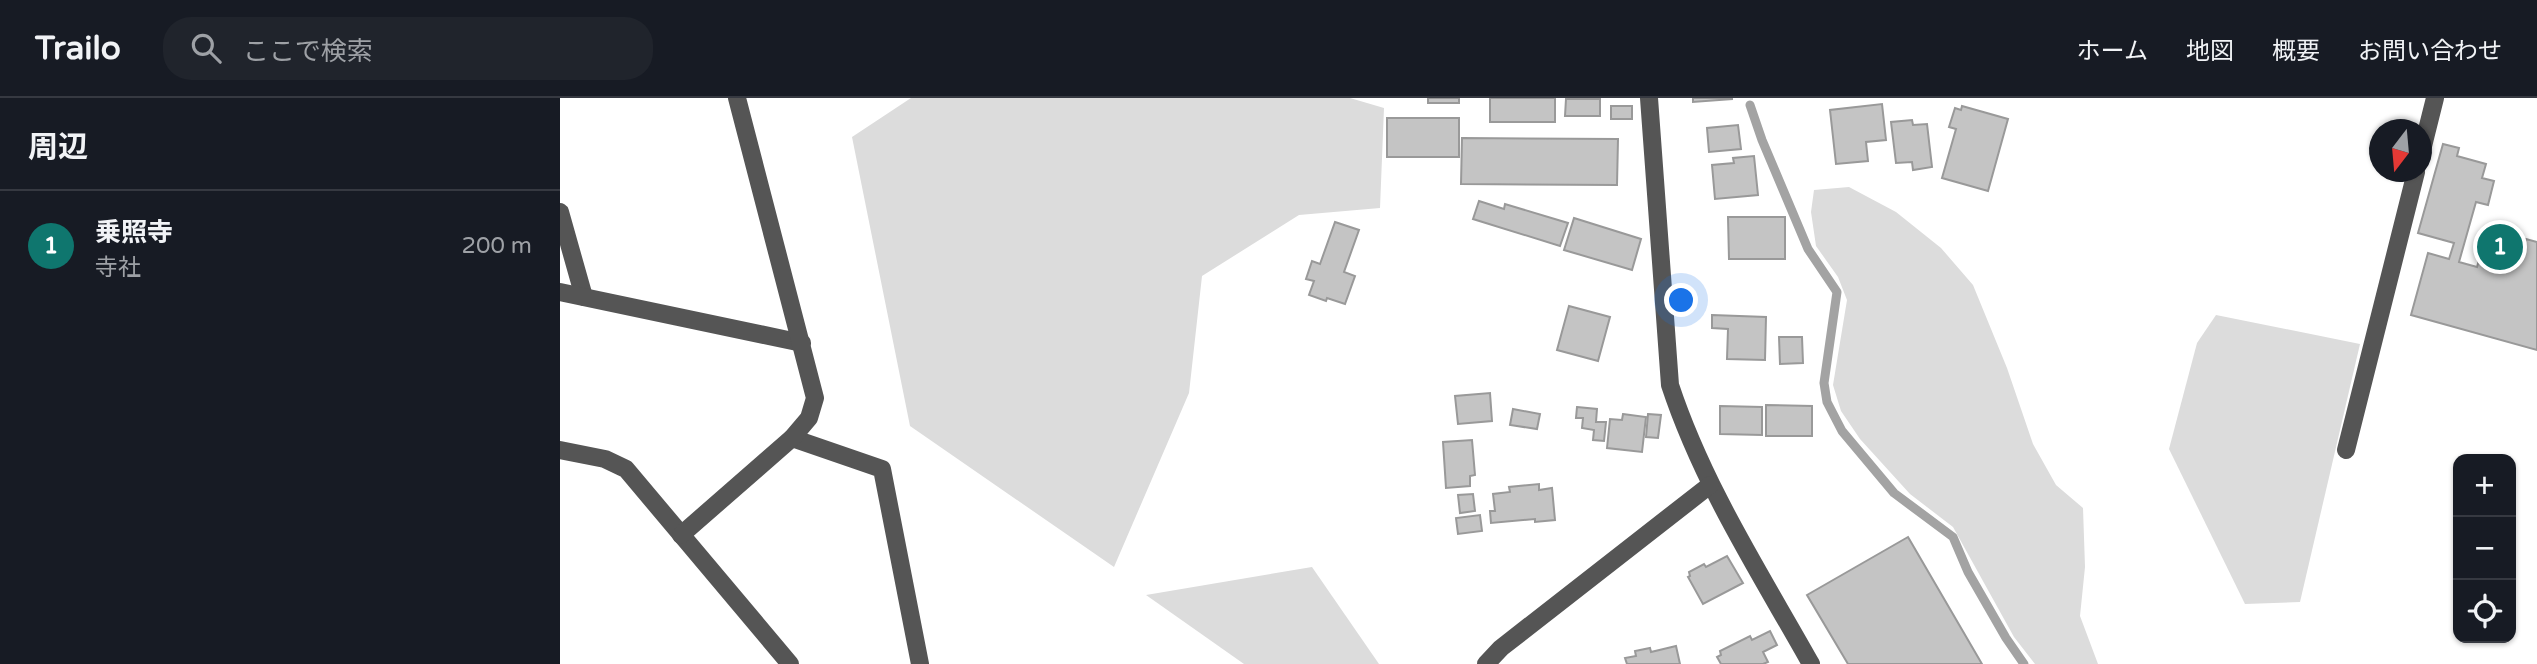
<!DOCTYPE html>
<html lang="ja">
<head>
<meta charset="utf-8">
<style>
  :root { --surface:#171b24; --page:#20242c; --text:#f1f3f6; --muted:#9ea1a6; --line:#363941; --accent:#0f766e }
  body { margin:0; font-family:"Varela Round","Noto Sans JP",sans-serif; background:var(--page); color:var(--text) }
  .controls { position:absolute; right:21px; bottom:21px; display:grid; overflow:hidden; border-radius:14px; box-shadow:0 2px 5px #0004 }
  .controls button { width:63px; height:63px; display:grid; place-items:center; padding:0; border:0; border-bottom:2px solid var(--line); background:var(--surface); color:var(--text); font:35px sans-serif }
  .compass { position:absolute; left:1809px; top:21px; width:63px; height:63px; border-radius:50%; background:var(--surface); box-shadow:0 2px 5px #0004; rotate:196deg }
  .you { position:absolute; left:1122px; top:203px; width:24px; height:24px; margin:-18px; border:5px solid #fff; border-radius:50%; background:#1a73e8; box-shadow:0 0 0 10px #1a73e833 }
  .badge { display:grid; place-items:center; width:46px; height:46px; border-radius:50%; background:var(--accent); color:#fff; font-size:23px; font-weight:700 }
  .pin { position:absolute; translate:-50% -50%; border:4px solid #fff; box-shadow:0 2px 7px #0006 }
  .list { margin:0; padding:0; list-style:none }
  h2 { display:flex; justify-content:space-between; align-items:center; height:91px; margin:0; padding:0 28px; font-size:30px }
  h2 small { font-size:23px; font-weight:400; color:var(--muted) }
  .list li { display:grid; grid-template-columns:46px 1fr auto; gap:21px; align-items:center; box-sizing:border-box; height:112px; padding:0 28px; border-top:2px solid var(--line) }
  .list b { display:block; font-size:26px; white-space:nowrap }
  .list p { margin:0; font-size:23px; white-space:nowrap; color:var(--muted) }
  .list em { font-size:23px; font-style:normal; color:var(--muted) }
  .icon { flex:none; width:38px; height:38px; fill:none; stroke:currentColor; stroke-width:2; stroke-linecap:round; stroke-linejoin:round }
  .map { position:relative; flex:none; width:1977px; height:566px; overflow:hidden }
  header { display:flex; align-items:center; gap:42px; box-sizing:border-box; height:98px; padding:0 35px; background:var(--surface); border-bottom:2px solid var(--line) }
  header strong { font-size:33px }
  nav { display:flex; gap:38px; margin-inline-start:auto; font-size:24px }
  .search { width:490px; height:63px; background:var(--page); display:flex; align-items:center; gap:18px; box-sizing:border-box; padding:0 24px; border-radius:28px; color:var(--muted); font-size:26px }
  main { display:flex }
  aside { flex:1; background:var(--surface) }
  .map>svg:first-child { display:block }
  .green { fill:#dcdcdc }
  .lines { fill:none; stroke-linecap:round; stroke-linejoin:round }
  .stream { stroke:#a3a3a3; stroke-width:9 }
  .building { fill:#c4c4c4; stroke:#999; stroke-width:2 }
  .minor { stroke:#555; stroke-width:18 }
</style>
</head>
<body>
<header>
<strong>Trailo</strong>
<div class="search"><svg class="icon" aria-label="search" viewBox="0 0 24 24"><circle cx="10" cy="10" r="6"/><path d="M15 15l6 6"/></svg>ここで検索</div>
<nav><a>ホーム</a><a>地図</a><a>概要</a><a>お問い合わせ</a></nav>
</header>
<main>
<aside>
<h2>周辺<small></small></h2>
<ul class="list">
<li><span class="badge">1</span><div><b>乗照寺</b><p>寺社</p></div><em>200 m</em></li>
</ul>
</aside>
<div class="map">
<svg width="1977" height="566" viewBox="0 0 1977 566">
  <rect width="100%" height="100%" fill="#fff"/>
  <!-- green -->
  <g class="green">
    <path d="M351 0H790L824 10 820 110 739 117 642 178 629 295 554 469 350 328 292 39Z"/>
    <path d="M1289 89 1336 114 1381 150 1413 187 1447 270 1473 346 1496 387 1523 410 1525 469 1520 518 1538 566H1475L1454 539 1393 429 1350 396 1300 341 1281 313 1273 287 1287 202 1278 179 1256 148 1251 114 1254 92Z"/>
    <path d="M1656 217 1800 246 1740 504 1685 506 1609 351 1637 245Z"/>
    <path d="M752 469 819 566H684L586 497Z"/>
  </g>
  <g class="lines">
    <!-- stream -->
    <path class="stream" d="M1190 7 1202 42 1248 151 1277 194 1264 285 1267 304 1282 333 1334 395 1393 439 1408 474 1446 540 1464 566"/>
  </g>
  <!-- building -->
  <g class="building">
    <rect x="868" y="0" width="31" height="5"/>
    <rect x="930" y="0" width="65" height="24"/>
    <path d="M1133 0H1172V1L1133 4Z"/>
    <path d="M1006 1H1040V18H1005Z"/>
    <path d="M1322 6 1326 42 1306 44 1308 63 1276 66 1270 12Z"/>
    <rect x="1051" y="8" width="21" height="13"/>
    <path d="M1402 8 1448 21 1428 93 1382 80 1396 31 1389 29 1395 10 1401 12Z"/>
    <rect x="827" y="20" width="72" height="39"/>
    <path d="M1352 22 1353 27 1367 26 1372 69 1353 72 1352 64 1336 65 1331 24Z"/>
    <path d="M1178 27 1181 51 1149 54 1147 30Z"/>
    <path d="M902 40 1058 41 1057 87 901 86Z"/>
    <path d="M1883 46 1899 50 1897 58 1926 66 1922 80 1934 83 1928 107 1916 104 1899 164 1917 169 1925 141 1963 151 1966 141 1977 144V252L1851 217 1868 155 1889 161 1894 145 1858 135Z"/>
    <path d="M1194 58 1198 97 1155 101 1152 67 1174 65 1173 60Z"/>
    <path d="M919 103 944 111 945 106 1008 125 1000 148 913 121Z"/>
    <path d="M1168 119H1225V161H1169Z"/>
    <path d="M1014 120 1081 141 1072 172 1004 152Z"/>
    <path d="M775 124 799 132 784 174 795 178 785 206 767 200 766 203 749 197 754 183 746 181 752 163 760 166Z"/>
    <path d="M1009 208 1050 219 1038 263 997 252Z"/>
    <path d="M1152 217 1206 219 1205 262 1167 261 1168 231 1152 230Z"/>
    <path d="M1219 239H1242L1243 265 1220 266Z"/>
    <path d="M930 295 932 323 898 326 895 298Z"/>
    <path d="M1206 307 1252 308V338H1206Z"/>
    <path d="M1160 308 1202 309V337L1160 336Z"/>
    <path d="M1017 309 1037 311 1036 324H1046L1044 343 1033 342 1034 332 1022 330 1023 320H1016Z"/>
    <path d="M953 311 980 316 977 331 950 327Z"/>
    <path d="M1063 316 1086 319 1082 354 1047 350 1050 321 1062 322Z"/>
    <path d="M1088 316 1101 317 1098 340 1086 339Z"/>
    <path d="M912 342 915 377 910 378V388L886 390 883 344Z"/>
    <path d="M979 386V392L992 390 995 422 975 424V421L931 425 930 413H935L933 396 950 394 949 389Z"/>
    <path d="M913 396 915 413 900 415 898 397Z"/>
    <path d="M920 417 922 433 898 436 896 420Z"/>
    <path d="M1348 439 1422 566H1288L1247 497Z"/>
    <path d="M1167 458 1183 485 1143 506 1128 479 1130 478 1129 474 1144 466 1146 469Z"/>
    <path d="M1210 533 1217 547 1203 554 1208 564 1203 566H1161L1157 559 1161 557 1160 553 1190 538 1192 542Z"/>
    <path d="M1116 548 1120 566H1067L1065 560 1076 558 1075 553 1090 550 1091 554Z"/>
  </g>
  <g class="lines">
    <!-- minor -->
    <g class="minor">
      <path d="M1089 0 1110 287C1143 387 1200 475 1251 566"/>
      <path d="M1862 52 1875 0"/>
      <path d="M0 114 24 199"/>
      <path d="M0 194 242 245"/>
      <path d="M232 340 322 371 360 566"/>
      <path d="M0 352 45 361 66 371 230 566"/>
      <path d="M1786 352 1856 74"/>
      <path d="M121 437 232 340 249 320 255 300 177 0"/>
      <path d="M926 566 941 550 1150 387"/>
    </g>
  </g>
</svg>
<div class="controls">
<button>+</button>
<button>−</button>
<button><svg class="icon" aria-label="locate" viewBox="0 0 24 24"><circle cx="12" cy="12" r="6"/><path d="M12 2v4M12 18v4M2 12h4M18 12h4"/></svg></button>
</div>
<svg class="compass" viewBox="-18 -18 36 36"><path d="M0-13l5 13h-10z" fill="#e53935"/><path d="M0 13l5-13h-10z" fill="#9ea1a6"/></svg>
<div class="you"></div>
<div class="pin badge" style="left:1940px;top:149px">1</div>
</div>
</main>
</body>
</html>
